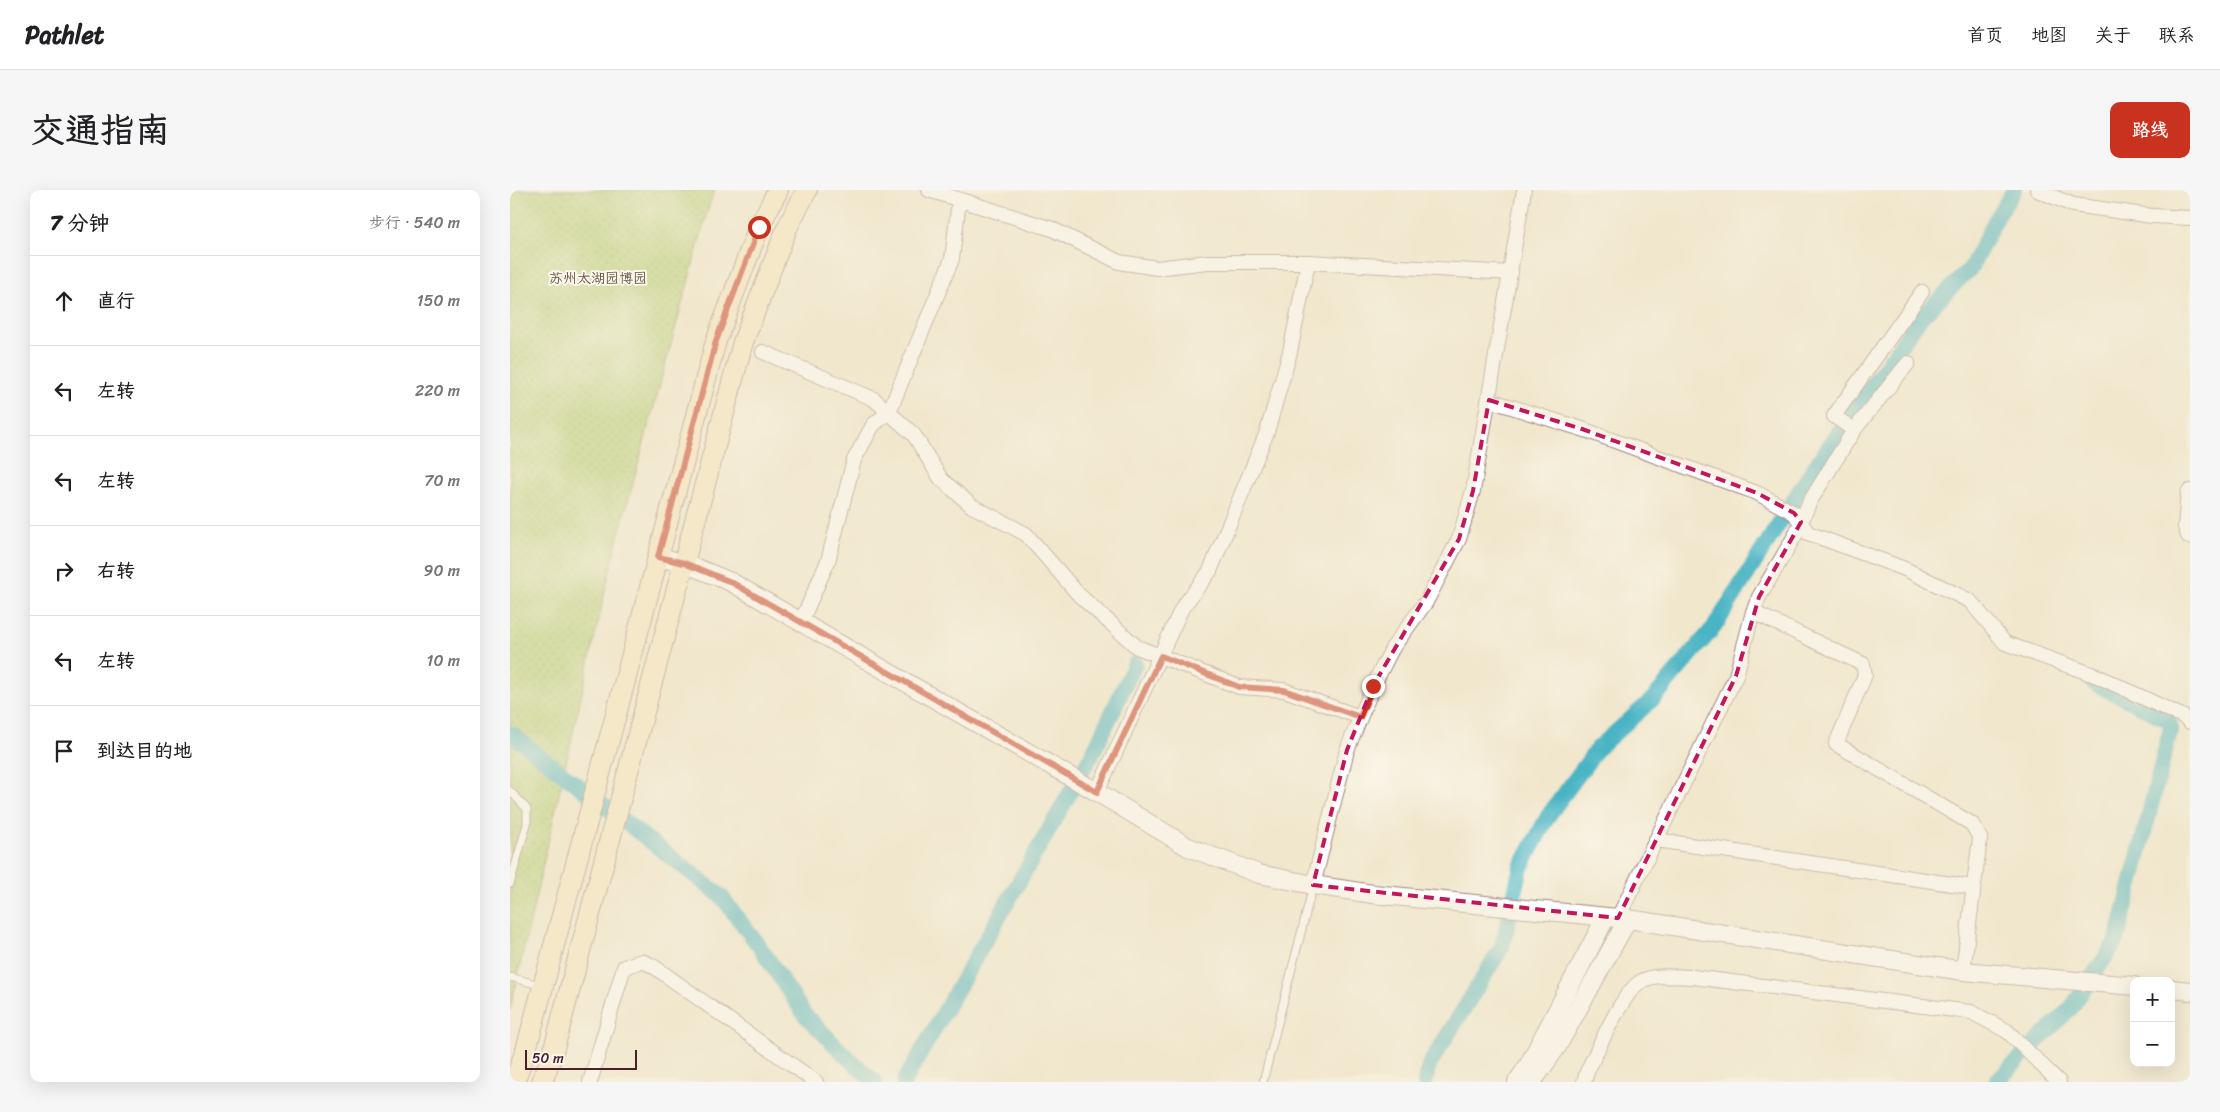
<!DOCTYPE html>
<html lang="zh">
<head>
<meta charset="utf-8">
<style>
  :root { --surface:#fff; --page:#f6f6f6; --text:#202124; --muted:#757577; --line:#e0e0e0; --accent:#c8321e }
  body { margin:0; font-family:Sriracha,"LXGW WenKai TC",sans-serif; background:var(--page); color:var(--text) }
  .controls { position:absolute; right:15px; bottom:15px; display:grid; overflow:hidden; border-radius:10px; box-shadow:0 5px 20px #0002 }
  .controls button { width:45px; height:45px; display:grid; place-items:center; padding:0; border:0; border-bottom:1px solid var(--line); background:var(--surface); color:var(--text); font:25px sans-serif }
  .scale { position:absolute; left:15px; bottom:12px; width:112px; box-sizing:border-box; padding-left:5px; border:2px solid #4a1f2b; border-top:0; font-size:14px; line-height:18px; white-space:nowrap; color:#4a1f2b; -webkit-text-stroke:4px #fbf7ec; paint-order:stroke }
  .stop { position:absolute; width:15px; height:15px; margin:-11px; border:4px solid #c8321e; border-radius:50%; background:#fff }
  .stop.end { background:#c8321e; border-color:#fff; box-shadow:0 1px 5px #0008 }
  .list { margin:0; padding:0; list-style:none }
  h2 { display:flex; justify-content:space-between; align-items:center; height:65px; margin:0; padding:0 20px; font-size:21px }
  h2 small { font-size:16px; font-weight:400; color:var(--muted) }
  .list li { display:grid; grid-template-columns:32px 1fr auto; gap:15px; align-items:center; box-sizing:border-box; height:90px; padding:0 20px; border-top:1px solid var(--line) }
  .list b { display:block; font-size:19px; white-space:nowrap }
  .list em { font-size:16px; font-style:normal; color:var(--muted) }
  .icon { flex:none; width:28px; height:28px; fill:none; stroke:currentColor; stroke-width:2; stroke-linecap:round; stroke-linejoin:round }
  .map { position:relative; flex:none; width:1680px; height:892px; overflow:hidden; border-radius:10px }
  header { display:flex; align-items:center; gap:30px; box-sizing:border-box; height:70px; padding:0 25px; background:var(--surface); border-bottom:1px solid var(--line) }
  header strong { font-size:24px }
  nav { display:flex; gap:28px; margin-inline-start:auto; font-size:18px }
  .intro { display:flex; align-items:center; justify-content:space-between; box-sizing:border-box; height:120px; padding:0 30px }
  h1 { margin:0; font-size:35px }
  .button { padding:12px 22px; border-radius:10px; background:var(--accent); color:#fff; font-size:18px; font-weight:700 }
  main { display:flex; gap:30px; padding:0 30px }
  aside { flex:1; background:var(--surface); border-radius:10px; box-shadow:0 5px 20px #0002 }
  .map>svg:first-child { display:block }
  .park { fill:url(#park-dots); stroke:#807850 }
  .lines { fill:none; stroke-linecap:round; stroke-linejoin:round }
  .canal { stroke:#48b4c4; stroke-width:16 }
  .service-casing { stroke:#9e837c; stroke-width:9 }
  .minor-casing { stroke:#9e837c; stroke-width:16 }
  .tertiary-casing { stroke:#9e837c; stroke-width:20 }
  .secondary-casing { stroke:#9e837c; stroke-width:22 }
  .service { stroke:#fff; stroke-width:7 }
  .minor { stroke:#fff; stroke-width:14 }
  .tertiary { stroke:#fff; stroke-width:18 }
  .secondary { stroke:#f8e8c3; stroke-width:20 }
  .route { stroke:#c8321e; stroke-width:6 }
  .marked { fill:none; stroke:#c2185b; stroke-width:4; stroke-dasharray:10 6; stroke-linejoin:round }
  .labels { text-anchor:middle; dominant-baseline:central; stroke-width:4; stroke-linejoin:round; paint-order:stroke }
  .park-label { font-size:14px; fill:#6a5441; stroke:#fbf7ec }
</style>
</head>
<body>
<header>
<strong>Pathlet</strong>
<nav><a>首页</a><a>地图</a><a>关于</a><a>联系</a></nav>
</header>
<div class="intro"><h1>交通指南</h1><a class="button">路线</a></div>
<main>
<aside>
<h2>7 分钟<small>步行 · 540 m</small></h2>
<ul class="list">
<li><svg class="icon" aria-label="ahead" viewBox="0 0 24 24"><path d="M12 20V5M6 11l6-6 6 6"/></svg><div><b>直行</b></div><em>150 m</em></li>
<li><svg class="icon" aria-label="left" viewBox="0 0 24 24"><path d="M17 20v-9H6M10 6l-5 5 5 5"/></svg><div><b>左转</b></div><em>220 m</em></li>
<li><svg class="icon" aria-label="left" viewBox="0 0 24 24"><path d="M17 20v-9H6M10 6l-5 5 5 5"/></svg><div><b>左转</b></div><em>70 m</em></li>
<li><svg class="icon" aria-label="right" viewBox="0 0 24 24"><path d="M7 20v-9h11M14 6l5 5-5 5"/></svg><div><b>右转</b></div><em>90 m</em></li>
<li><svg class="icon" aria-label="left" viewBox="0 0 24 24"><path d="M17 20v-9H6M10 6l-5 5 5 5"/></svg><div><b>左转</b></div><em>10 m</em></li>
<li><svg class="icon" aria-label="arrive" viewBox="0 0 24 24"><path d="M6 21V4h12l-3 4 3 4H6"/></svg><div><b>到达目的地</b></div></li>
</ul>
</aside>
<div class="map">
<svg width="1680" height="892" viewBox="0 0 1680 892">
  <defs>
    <pattern id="park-dots" width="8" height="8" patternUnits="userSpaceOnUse" patternTransform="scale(1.25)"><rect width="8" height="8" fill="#b6d075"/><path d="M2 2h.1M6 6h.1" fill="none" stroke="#9eb265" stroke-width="1.8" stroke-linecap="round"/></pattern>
  </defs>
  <rect width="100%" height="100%" fill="#fbf7ec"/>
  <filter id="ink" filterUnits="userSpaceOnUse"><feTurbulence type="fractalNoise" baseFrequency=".02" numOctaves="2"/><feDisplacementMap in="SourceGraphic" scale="10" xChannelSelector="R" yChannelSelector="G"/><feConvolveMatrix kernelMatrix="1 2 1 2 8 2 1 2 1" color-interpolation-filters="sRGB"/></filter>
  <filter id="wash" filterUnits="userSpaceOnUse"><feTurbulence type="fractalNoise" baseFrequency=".0096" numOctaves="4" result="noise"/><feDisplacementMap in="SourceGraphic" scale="20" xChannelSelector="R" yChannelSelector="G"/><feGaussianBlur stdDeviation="1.12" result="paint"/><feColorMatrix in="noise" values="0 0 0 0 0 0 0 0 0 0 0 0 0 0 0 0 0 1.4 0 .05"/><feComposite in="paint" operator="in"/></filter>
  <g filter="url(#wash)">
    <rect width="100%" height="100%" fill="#f1e7cd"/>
    <!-- park -->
    <path class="park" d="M0 0H205L200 12 104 362 0 820Z"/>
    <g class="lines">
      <!-- canal -->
      <g class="canal">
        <path d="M0 543 211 706 252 760 294 824 338 868 365 892"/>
        <path d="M394 892 583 563 625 474"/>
        <path d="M915 892 919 875 992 757 1011 677 1038 626 1088 558 1144 508 1205 436 1305 276 1410 128 1460 79 1487 27 1504 0"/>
        <path d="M1486 892 1561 818 1607 750 1661 537 1658 530 1582 492"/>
      </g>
    </g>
  </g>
  <g filter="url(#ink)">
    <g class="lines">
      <defs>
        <g id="service">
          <path d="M0 601 17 619V634L0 694"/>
          <path d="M0 787 33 796"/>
          <path d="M753 892 803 696"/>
        </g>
        <g id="minor">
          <path d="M419 0 542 39 609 72 647 78 697 72H798L1001 83"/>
          <path d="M1527 0 1563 15 1642 26 1680 28"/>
          <path d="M253 162 364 209 404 245 431 289 462 316 516 344 569 405 627 457 729 497 774 500 850 527"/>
          <path d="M979 210 1072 239 1247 303 1284 323 1298 343 1395 379 1460 411 1495 453 1587 486 1674 527 1680 532"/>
          <path d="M1344 240 1324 226 1412 102"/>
          <path d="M1243 422 1353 474 1355 485 1326 554 1462 634 1470 648 1453 781"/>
          <path d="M291 432 318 371 344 270 363 235 379 222 442 69 449 10"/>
          <path d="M587 602 672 418 700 381 757 242 780 162 798 72"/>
          <path d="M1146 650 1462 697"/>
          <path d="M803 695 837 560 863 496 883 457 916 412 949 349 963 301 1014 0"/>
          <path d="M1108 728 1226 486 1243 422 1249 407 1287 342 1299 313 1344 240 1398 173"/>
          <path d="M80 892 114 777 132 771 143 776 306 892"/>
          <path d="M1074 892 1077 882C1087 861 1112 803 1130 792 1144 783 1168 787 1183 787L1461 822 1497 841 1549 892"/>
        </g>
        <g id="tertiary">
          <path d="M1680 303 1677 337 1680 345"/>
          <path d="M147 367 174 373 221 392 587 602 678 657 749 684 803 695 863 704 1118 729 1453 781 1624 796"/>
          <path d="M1661 799 1680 801"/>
          <path d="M1007 892 1018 876 1096 727"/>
          <path d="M1022 892 1048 855 1118 729"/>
        </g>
        <g id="secondary">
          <path d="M4 892 16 860 206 151 249 37 268 0"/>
          <path d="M32 892 43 862 233 152 277 38 297 0"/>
        </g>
      </defs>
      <!-- service casing -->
      <use href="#service" class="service-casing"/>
      <!-- minor casing -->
      <use href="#minor" class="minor-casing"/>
      <!-- tertiary casing -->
      <use href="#tertiary" class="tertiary-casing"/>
      <!-- secondary casing -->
      <use href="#secondary" class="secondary-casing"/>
      <!-- service -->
      <use href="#service" class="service"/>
      <!-- minor -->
      <use href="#minor" class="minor"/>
      <!-- tertiary -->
      <use href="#tertiary" class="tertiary"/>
      <!-- secondary -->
      <use href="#secondary" class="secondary"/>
    </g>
  </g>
  <g class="lines" filter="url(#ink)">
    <!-- route -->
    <path class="route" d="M249 37 206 151 148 367 174 373 221 392 587 602 651 466 729 497 774 500 850 527 863 496"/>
  </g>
  <!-- marked area -->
  <path d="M0 0H1680V892H0ZM979 210 1072 239 1247 303 1284 323 1291 332 1249 407 1226 486 1108 728 803 695 837 560 863 496 949 349 963 301Z" fill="#f1e7cd" fill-opacity=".55" fill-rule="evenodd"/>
  <path class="marked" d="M979 210 1072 239 1247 303 1284 323 1291 332 1249 407 1226 486 1108 728 803 695 837 560 863 496 949 349 963 301Z"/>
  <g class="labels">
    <!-- park labels -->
    <g class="park-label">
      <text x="88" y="88">苏州太湖园博园</text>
    </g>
  </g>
</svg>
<div class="controls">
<button>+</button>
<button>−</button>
</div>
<div class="scale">50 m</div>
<div class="stop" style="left:249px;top:37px"></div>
<div class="stop end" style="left:863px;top:496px"></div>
</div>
</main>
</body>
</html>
